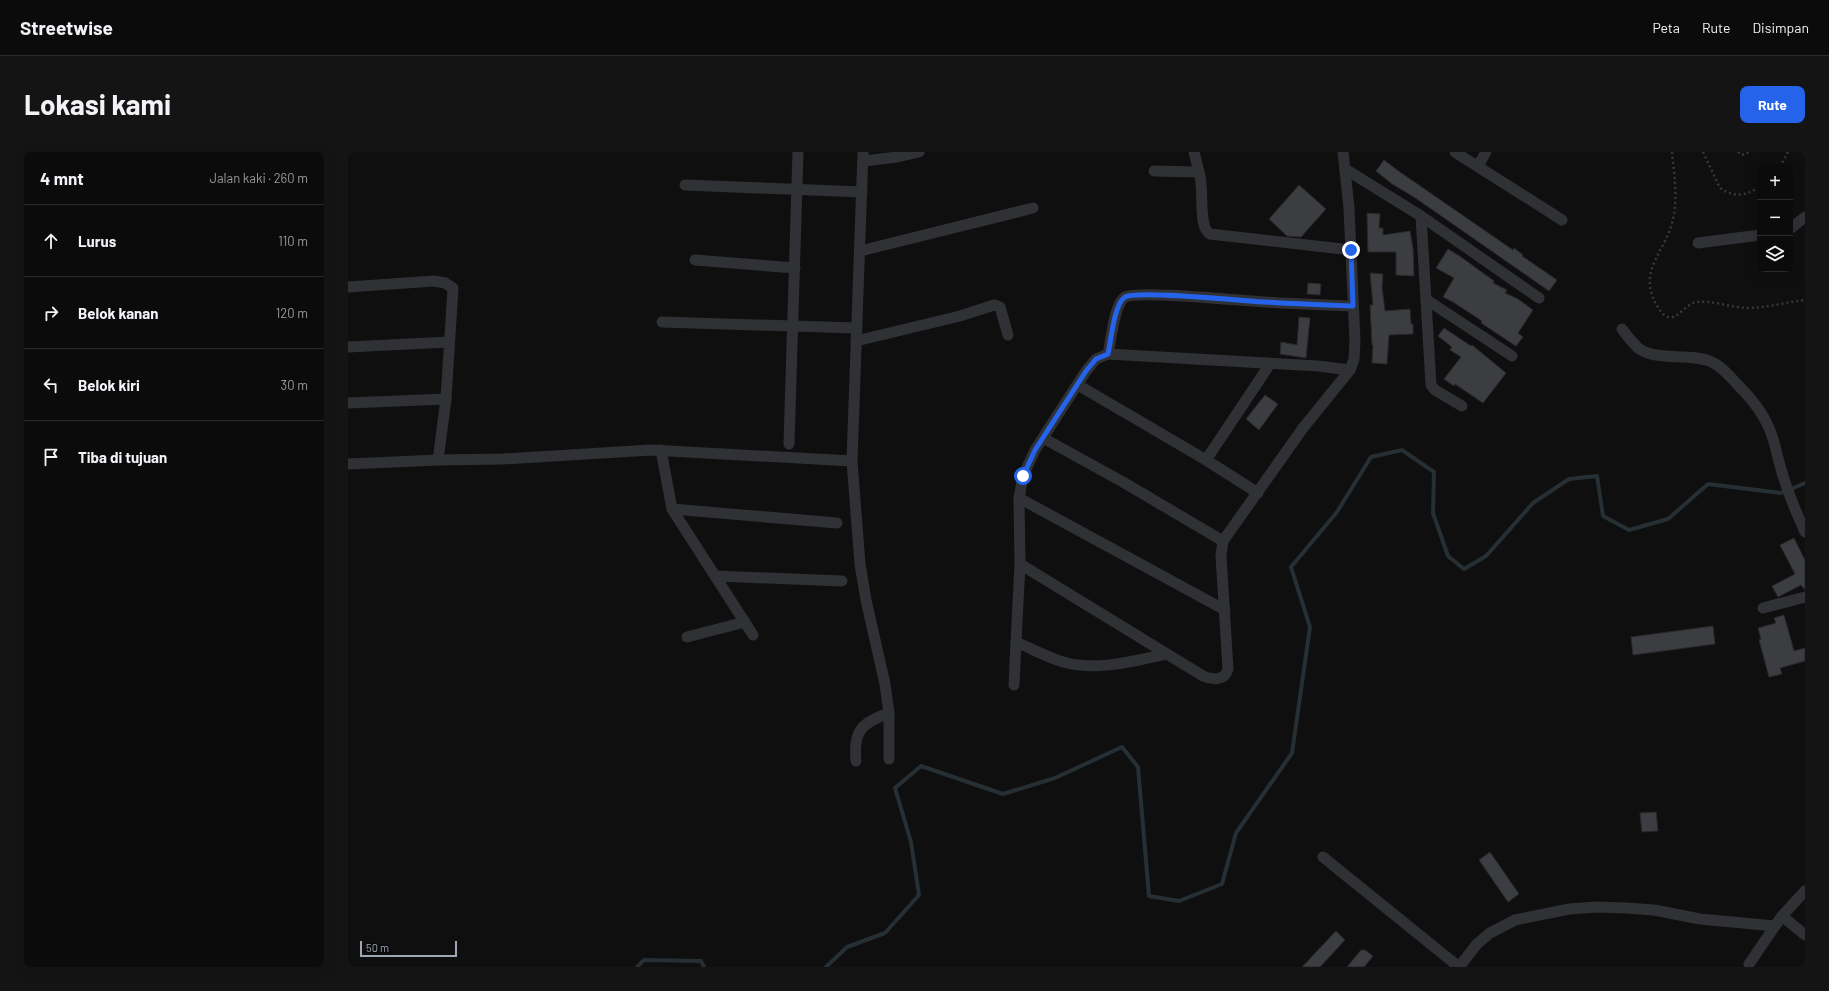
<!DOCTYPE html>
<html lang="id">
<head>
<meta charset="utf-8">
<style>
  :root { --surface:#0b0b0c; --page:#141415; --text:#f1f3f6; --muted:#9a9b9d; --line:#2b2b2d; --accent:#2563eb }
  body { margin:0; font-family:Barlow,sans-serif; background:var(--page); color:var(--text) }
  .controls { position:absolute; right:12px; top:12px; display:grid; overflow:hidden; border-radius:8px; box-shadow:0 4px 16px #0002 }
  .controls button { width:36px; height:36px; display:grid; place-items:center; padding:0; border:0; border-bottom:1px solid var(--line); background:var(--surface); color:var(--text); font:20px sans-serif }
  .scale { position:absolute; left:12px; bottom:10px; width:97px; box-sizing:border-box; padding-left:4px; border:2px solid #9fa7b2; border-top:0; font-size:11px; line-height:14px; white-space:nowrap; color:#9fa7b2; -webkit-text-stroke:3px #0a0a0b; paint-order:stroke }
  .stop { position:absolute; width:12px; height:12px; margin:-9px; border:3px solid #2563eb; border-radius:50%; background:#fff }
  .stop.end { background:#2563eb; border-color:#fff; box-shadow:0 1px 4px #0008 }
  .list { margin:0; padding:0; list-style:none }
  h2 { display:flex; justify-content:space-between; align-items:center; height:52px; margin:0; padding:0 16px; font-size:17px }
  h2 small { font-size:13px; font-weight:400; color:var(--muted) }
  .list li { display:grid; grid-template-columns:26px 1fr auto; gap:12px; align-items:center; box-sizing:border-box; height:72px; padding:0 16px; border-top:1px solid var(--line) }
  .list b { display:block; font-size:15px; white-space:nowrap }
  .list em { font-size:13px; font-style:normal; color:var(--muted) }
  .icon { flex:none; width:22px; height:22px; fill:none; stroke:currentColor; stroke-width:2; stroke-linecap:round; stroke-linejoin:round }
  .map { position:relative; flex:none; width:1457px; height:815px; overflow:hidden; border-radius:8px }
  header { display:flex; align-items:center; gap:24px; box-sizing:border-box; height:56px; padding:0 20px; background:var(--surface); border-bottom:1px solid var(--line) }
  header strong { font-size:19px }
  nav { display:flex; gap:22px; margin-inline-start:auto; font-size:14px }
  .intro { display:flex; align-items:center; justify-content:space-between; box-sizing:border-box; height:96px; padding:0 24px }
  h1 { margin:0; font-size:28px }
  .button { padding:10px 18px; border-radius:8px; background:var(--accent); color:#fff; font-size:14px; font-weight:700 }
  main { display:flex; gap:24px; padding:0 24px }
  aside { flex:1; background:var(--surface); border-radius:8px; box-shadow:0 4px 16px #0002 }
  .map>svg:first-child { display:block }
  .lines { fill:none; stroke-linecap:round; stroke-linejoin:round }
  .stream { stroke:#252f34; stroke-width:4 }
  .building { fill:#3b3d40; stroke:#29292c }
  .path { stroke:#36383c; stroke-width:2.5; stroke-dasharray:2 3; stroke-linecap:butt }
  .minor { stroke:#303135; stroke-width:11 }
  .route { stroke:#2563eb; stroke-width:5 }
</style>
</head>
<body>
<header>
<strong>Streetwise</strong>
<nav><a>Peta</a><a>Rute</a><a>Disimpan</a></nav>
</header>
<div class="intro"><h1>Lokasi kami</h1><a class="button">Rute</a></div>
<main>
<aside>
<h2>4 mnt<small>Jalan kaki · 260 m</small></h2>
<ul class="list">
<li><svg class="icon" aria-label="ahead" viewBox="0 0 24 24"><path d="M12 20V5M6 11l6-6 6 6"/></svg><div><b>Lurus</b></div><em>110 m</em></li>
<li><svg class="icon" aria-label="right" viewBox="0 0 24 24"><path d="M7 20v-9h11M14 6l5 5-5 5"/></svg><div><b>Belok kanan</b></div><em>120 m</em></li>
<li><svg class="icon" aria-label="left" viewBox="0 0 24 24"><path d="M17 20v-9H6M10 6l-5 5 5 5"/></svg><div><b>Belok kiri</b></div><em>30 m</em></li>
<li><svg class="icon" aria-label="arrive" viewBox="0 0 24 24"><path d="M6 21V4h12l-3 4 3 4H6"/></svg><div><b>Tiba di tujuan</b></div></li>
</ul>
</aside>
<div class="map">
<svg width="1457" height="815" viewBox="0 0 1457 815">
  <rect width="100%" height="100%" fill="#0f0f10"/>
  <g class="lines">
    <!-- stream -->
    <g class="stream">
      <path d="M289 815 296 808 353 809 356 815"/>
      <path d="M478 815 499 795 537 781 571 743 563 690 547 636 573 614 655 642 707 626 774 595 790 615 801 744 831 749 874 732 888 681 944 601 962 475 943 415 989 360 1023 305 1054 298 1086 320 1085 361 1100 404 1116 417 1138 404 1185 351 1221 327 1249 324 1255 364 1281 378 1320 367 1360 332 1433 341 1457 331"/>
    </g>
  </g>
  <!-- building -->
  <g class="building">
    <path d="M1036 8 1049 18 1165 98 1166 96 1175 103 1174 104 1209 128 1201 139 1066 45 1044 32 1028 19Z"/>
    <path d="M951 33 978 57 953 85 939 84 921 67Z"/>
    <path d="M1019 61 1032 62 1031 76H1035V83L1062 79 1065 96 1066 124 1048 123V100H1020Z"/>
    <path d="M1100 97 1113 105 1146 129 1145 131 1159 138 1157 141 1170 147 1185 158 1170 181 1175 185 1168 194 1133 171 1134 169 1105 150 1095 145 1106 126 1088 116Z"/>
    <path d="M1022 121 1035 122 1034 135 1037 159 1062 157 1063 172H1065V182L1041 183 1039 212 1024 211 1025 193H1024L1022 153H1025Z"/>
    <path d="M960 131 973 132 972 143 959 142Z"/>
    <path d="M951 165 962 166 958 206 932 202 933 190 949 193Z"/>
    <path d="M1096 176 1123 194 1124 193 1158 221 1135 251 1107 232 1106 234 1096 227 1113 205 1102 198 1104 195 1090 184Z"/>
    <path d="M917 243 930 252 911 278 898 267Z"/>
    <path d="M1446 386 1457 408V438L1453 433 1430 445 1424 434 1447 422 1432 393Z"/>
    <path d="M1436 463 1446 499 1457 496V509L1432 516 1434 522 1421 525 1411 488 1413 487 1410 476 1428 471 1426 466Z"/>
    <path d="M1365 474 1367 492 1285 503 1283 485Z"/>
    <path d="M1308 660 1310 679 1294 680 1292 661Z"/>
    <path d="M1142 700 1171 742 1160 750 1131 708Z"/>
    <path d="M988 779 997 788 972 815H954Z"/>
    <path d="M1013 798H1017L1025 804 1016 815H999Z"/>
  </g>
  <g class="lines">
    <!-- path -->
    <g class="path">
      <path d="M1324 0C1326 22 1330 45 1325 67 1319 98 1289 118 1308 152 1311 157 1314 163 1320 165 1330 168 1338 151 1349 150 1366 148 1383 156 1400 156 1419 156 1438 150 1457 148"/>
      <path d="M1355 0 1372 36C1386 46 1399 44 1412 34"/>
      <path d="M1390 0 1394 3 1401 0"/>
      <path d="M1432 15 1440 0"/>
    </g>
    <!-- minor -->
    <g class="minor">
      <path d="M846 0 851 20"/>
      <path d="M1107 0 1214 68"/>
      <path d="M516 9 549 5 571 0"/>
      <path d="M1130 14 1138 0"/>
      <path d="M997 17 1073 64 1191 146"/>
      <path d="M806 19 851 20C857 36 849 75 862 82L1003 98"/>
      <path d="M337 33 514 40"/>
      <path d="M1073 64 1083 233 1087 238 1114 254"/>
      <path d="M1442 77 1457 65"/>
      <path d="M1350 91 1412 83"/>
      <path d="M512 99 685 56"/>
      <path d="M347 108 447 116"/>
      <path d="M0 135 86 129 97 131 105 136 98 247 90 308 155 307 303 298 504 309"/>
      <path d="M1079 148 1164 204"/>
      <path d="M314 170 508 176"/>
      <path d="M1274 177C1279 184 1284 190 1290 196 1309 210 1341 200 1364 210 1374 215 1382 224 1389 232 1402 245 1414 259 1421 276 1427 289 1429 304 1433 317 1439 339 1448 360 1457 380"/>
      <path d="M508 189 612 164 646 153 652 155 660 183"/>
      <path d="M0 195 101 190"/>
      <path d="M760 202 748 207 738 219 687 298 675 324 671 346 672 412 668 490C685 497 702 507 719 511 752 519 788 508 819 502"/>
      <path d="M1002 218 970 214 760 202C763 189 766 152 777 145 789 138 896 149 917 150 946 152 976 153 1005 154"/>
      <path d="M730 233 858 308 910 341"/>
      <path d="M0 251 98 247"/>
      <path d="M695 286 775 330 875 389"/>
      <path d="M441 292 450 0"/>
      <path d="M313 298 324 357 405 483"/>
      <path d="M858 308 922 212"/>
      <path d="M0 312 90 308"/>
      <path d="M671 346 877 458"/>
      <path d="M324 357 489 371"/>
      <path d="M672 412 855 524C864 528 877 529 880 517L873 404 875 389 955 276 1002 218 1006 207 1007 189 1001 56 995 0"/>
      <path d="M367 424 494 429"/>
      <path d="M1415 456 1457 445"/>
      <path d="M339 485 397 470"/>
      <path d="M666 533 668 490"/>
      <path d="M541 561V607"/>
      <path d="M508 609C505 578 514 571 541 561L537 532 518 448 512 412 504 309 515 0"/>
      <path d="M975 705 1111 815"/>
      <path d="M1434 764 1457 783"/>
      <path d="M1427 774 1434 764 1457 739"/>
      <path d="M1111 815 1129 792 1142 781 1167 768 1221 757 1248 755 1278 756 1306 758 1352 767 1427 774 1401 812"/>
    </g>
  </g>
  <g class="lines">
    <!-- route -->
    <path class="route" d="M675 324 687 298 738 219 748 207 760 202C763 189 766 152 777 145 789 138 895 149 917 150 946 152 976 153 1005 154L1003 98"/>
  </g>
</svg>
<div class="controls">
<button>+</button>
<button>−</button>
<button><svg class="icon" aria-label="layers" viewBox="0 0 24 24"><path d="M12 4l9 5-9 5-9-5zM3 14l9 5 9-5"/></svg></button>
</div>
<div class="scale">50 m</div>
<div class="stop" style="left:675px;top:324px"></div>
<div class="stop end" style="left:1003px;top:98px"></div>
</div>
</main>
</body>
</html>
